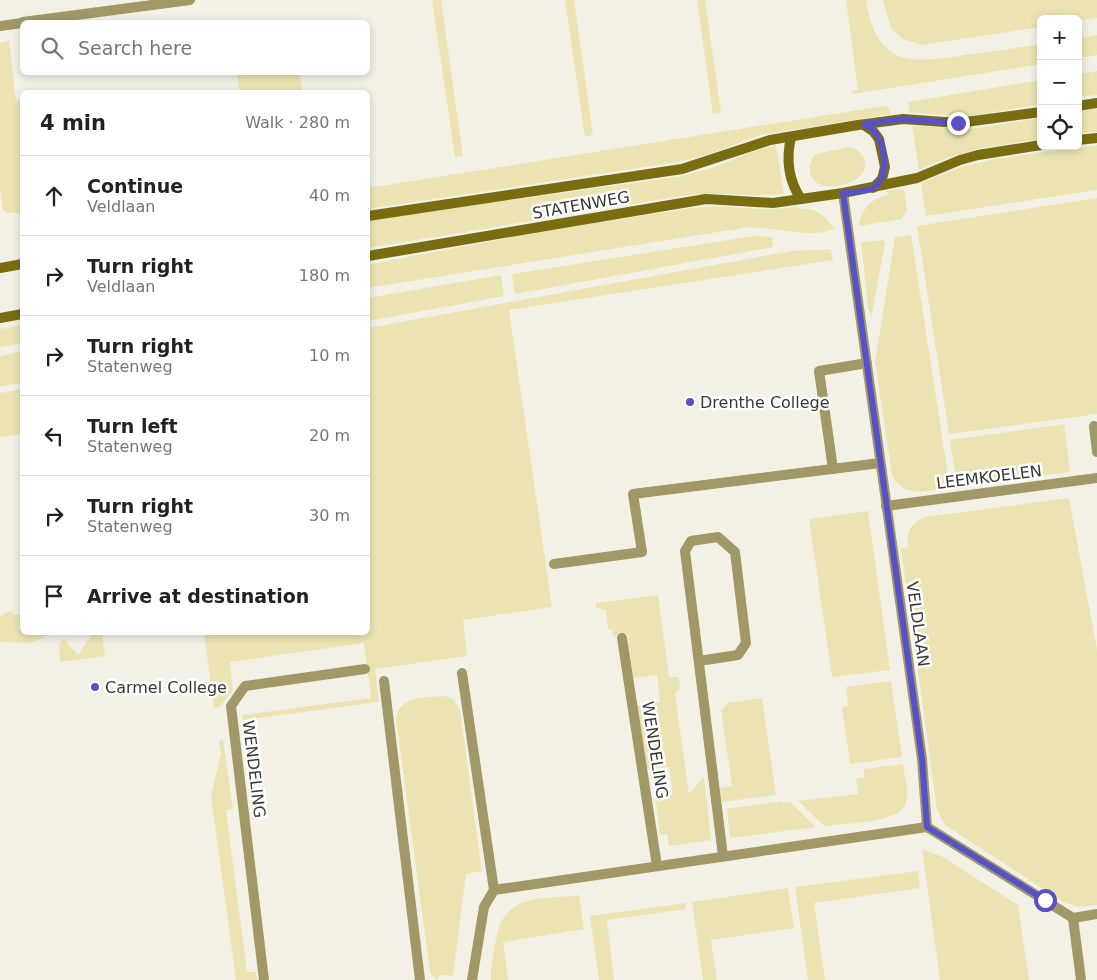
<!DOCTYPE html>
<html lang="en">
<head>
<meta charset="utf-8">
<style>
  :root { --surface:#fff; --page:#f2f2f2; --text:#222; --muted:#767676; --line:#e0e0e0 }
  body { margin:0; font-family:"DejaVu Sans",sans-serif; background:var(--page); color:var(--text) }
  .controls { position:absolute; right:15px; top:15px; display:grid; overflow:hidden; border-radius:8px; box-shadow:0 2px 8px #0003 }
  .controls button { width:45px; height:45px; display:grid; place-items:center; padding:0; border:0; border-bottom:1px solid var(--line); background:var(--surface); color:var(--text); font:25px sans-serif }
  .stop { position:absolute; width:15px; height:15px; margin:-11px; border:4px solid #5750c7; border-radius:50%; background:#fff }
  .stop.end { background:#5750c7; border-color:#fff; box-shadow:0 1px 5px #0008 }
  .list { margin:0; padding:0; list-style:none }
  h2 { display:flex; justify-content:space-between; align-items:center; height:65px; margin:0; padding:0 20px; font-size:21px }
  h2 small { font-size:16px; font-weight:400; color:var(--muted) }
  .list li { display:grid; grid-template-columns:32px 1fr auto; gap:15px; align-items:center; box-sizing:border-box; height:80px; padding:0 20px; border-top:1px solid var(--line) }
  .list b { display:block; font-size:19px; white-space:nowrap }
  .list p { margin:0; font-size:16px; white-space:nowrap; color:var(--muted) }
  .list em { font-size:16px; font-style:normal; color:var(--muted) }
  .icon { flex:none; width:28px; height:28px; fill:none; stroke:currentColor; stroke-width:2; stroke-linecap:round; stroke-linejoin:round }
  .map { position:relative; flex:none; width:1097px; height:980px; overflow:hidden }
  .search { position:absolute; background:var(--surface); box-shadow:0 2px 8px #0003; left:20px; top:20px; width:350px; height:55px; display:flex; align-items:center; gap:12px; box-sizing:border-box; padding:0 18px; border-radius:8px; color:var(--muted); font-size:19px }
  .panel { position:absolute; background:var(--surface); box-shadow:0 2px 8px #0003; left:20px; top:90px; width:350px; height:545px; border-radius:8px }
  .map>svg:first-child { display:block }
  .green { fill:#ebe4b2 }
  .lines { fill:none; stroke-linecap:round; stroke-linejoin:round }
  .lane { stroke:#a09866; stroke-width:10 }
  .street { stroke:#a09866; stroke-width:10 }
  .secondary { stroke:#7a6d11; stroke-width:10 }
  .route { stroke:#5750c7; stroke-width:6 }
  .poi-dot { fill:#5750c7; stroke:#fff; stroke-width:2 }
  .labels { text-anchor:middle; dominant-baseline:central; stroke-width:5; stroke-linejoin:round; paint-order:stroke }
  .street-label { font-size:16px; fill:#393834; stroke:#fff }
  .poi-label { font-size:16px; fill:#393834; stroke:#fff; text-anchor:start }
</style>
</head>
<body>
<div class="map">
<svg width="1097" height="980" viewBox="0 0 1097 980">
  <rect width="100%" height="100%" fill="#f3f1e6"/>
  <!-- green -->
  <g class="green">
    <path d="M432 0H441L463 156 455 157Z"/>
    <path d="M565 0H574L593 135 585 137Z"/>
    <path d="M697 0H705L721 112 713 114Z"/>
    <path d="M846 0H866C877 66 908 64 965 55 990 52 1015 48 1041 44V64L853 94 852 91 858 90Z"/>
    <path d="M883 0H1097V18L1078 21V19H1041V27L921 45 901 38 891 28Z"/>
    <path d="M1097 35V55L1078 58V38Z"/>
    <path d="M9 40 16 101 22 100V213H7L3 210 0 190V43Z"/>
    <path d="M1097 71V95L1078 97V74Z"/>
    <path d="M237 73H300L302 92H240Z"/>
    <path d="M1041 80V104L971 116 910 113 908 102Z"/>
    <path d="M884 106 888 107 891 114 760 135 712 153 678 162 368 209V188Z"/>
    <path d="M1097 109V132L1078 133V112Z"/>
    <path d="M1041 118V139L982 148 947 158 919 170 912 126 971 129Z"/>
    <path d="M1097 145V190L926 216 921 183 961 167 994 159Z"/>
    <path d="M776 146 784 194C749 197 718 192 682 196L368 248V220L682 176 712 168 759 149Z"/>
    <path d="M850 147C858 149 864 154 865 163 868 182 832 191 819 184 807 178 807 163 816 154Z"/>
    <path d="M904 189 907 210 902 219 859 226C861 209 872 198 888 195L887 190Z"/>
    <path d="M1097 198V414L949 434 917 226Z"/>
    <path d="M798 206 800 209C815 206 827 217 834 229 805 240 773 225 743 228L368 288V265C475 243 584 224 692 208 728 203 763 214 798 206Z"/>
    <path d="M911 235 950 488C929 491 903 499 892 475L875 362 895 237Z"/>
    <path d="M754 236 772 237 773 247 515 294 512 274Z"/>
    <path d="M883 240 885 243 871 318 868 307 861 242Z"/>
    <path d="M831 249 833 260 509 310 552 607 463 620 467 656 375 669 379 702 243 720 242 715 371 698 364 643 230 662 233 691 219 707 214 708 204 633 368 632V328L792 251Z"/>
    <path d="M501 275 504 296 368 321V298Z"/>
    <path d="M22 325V343L0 347V329Z"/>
    <path d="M22 351V383L0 386V356Z"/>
    <path d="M22 389V434L0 437V393Z"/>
    <path d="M1064 424 1070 472 957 487 950 440Z"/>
    <path d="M1069 498 1097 650V905L1080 907 1065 903 945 825 937 810 901 548 908 547C906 531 911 523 925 517Z"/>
    <path d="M868 511 890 670 832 677 809 519Z"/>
    <path d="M658 595 669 677H679L680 688 675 694 689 794 704 777 711 840 669 846 667 834 660 835 655 797 673 794 669 767 646 769 637 706 660 702 657 675 633 678 628 635 613 636 612 629 608 630 606 611 596 607V603Z"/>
    <path d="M10 611 16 615H22V632L53 633 30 643 2 642 0 641V617Z"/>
    <path d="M93 633H102L105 656 60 662 59 644 64 639 78 655Z"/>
    <path d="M891 681 902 757 850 764 842 707 848 706 846 687Z"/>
    <path d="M445 696 454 700 460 711 482 871 466 874 453 976 440 975 437 980 430 972 396 719C398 696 427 697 445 696Z"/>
    <path d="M762 698 776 795 722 802 720 788 732 786 721 710 728 703Z"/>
    <path d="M223 740 233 809 226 810 247 972H256L257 980H236L211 796 221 753 219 741Z"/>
    <path d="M903 764C904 776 910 791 906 803 900 824 844 823 824 826L798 801 858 794 856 778 864 777V769Z"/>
    <path d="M782 801 783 803 790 802 816 827 730 838 727 809Z"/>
    <path d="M922 849 943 857 1018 905 1029 980H940Z"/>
    <path d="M918 871 920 888 814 903 825 980H808L795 887Z"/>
    <path d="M788 888 794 928 711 940 717 980H703L692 902Z"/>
    <path d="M579 895 584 929 503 942 508 980H491C490 969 493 957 495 945 501 893 537 900 579 895Z"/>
    <path d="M685 903 686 909 607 920 614 980H599L590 916Z"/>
  </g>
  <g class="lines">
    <!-- lane -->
    <g class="lane">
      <path d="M1094 426 1097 452"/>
      <path d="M833 469 819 371 867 363"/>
      <path d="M554 564 642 552 633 494 880 463"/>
      <path d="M699 661 738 655 746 643 735 552 718 537 691 541 685 551 723 856"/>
    </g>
    <!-- street -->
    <g class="street">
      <path d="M23 22 190 0"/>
      <path d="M0 26 22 23"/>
      <path d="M843 193 922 759 927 827 1073 918"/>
      <path d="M886 506 1097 478"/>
      <path d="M622 638 657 866"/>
      <path d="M462 673 494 890"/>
      <path d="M384 681 420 980"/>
      <path d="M1073 918 1081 980"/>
      <path d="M1073 918 1097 914"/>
      <path d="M264 980 231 706 245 686 365 669"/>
      <path d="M472 980 484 907 494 890 927 827"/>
    </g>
    <!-- secondary -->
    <g class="secondary">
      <path d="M1078 106 1097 103"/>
      <path d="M864 125 873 131 879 139 885 167 882 179 873 188"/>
      <path d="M791 137C786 159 788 180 801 199"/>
      <path d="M1078 140 1097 138"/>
      <path d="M368 216 682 169 770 140 858 125 903 119 958 123 1041 112"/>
      <path d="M368 256 706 199 773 203 843 193 917 178 960 160 978 155 1041 145"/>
      <path d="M0 268 22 264"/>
      <path d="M0 318 22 314"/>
    </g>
  </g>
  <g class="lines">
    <!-- route -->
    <path class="route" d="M958 123 903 119 864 124C867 126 871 128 874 131 885 143 890 178 873 188 866 192 851 192 843 193L922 759 927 827 1045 900"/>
  </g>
  <!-- markers -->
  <g class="poi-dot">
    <circle cx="690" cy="402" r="5"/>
    <circle cx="95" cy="687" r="5"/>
  </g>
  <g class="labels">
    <!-- street labels -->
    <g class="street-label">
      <text transform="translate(581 205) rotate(-10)">STATENWEG</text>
      <text transform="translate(989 477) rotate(-7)">LEEMKOELEN</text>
      <text transform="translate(918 624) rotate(82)">VELDLAAN</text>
      <text transform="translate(655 750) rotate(81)">WENDELING</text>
      <text transform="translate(254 769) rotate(83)">WENDELING</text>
    </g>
    <!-- poi labels -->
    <g class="poi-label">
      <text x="700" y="402">Drenthe College</text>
      <text x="105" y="687">Carmel College</text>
    </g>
  </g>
</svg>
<div class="controls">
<button>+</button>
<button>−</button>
<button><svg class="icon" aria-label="locate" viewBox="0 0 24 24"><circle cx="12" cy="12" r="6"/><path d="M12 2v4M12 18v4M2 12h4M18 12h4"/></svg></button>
</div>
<div class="stop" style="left:1045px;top:900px"></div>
<div class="stop end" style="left:958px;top:123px"></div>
<div class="search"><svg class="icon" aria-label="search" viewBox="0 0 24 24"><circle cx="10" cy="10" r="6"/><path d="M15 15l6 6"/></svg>Search here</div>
<section class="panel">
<h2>4 min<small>Walk · 280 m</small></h2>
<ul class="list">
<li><svg class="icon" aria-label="ahead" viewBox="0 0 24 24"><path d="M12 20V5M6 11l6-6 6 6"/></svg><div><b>Continue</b><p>Veldlaan</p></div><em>40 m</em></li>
<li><svg class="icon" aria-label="right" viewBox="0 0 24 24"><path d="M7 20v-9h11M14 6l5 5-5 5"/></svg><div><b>Turn right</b><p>Veldlaan</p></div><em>180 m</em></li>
<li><svg class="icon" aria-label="right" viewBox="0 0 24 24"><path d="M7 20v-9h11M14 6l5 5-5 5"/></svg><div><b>Turn right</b><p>Statenweg</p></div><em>10 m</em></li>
<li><svg class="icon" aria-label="left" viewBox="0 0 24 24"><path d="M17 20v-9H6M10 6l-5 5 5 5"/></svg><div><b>Turn left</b><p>Statenweg</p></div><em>20 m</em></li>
<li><svg class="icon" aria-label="right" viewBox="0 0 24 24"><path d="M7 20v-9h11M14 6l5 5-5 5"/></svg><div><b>Turn right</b><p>Statenweg</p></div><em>30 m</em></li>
<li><svg class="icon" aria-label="arrive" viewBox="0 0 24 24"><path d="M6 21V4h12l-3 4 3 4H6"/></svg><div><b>Arrive at destination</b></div></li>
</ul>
</section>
</div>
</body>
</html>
